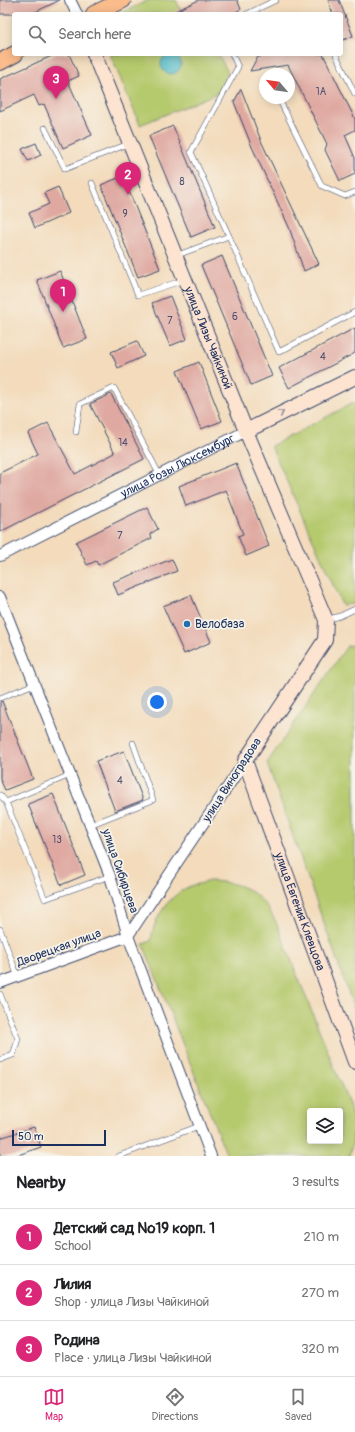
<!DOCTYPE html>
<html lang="en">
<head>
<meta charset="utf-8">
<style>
  :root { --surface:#fff; --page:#f6f6f6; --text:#202124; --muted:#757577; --line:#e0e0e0; --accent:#db2777 }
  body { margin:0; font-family:Pangolin,sans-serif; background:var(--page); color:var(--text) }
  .controls { position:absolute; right:12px; bottom:12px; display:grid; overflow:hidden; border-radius:4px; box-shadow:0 2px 10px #0003 }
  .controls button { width:36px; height:36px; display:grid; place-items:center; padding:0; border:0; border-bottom:1px solid var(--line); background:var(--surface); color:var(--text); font:20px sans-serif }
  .compass { position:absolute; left:259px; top:68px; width:36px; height:36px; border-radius:50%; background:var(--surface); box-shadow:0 2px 10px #0003; rotate:299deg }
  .scale { position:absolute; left:12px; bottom:10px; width:94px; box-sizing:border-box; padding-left:4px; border:2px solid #1b2f5e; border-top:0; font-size:11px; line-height:14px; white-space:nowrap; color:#1b2f5e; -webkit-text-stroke:3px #f7f3e8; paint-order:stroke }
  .you { position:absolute; left:157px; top:702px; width:14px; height:14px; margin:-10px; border:3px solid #fff; border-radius:50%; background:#1a73e8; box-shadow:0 0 0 6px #1a73e833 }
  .badge { display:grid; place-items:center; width:26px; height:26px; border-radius:50%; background:var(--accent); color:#fff; font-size:13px; font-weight:700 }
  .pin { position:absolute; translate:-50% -33px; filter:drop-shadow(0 1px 2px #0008) }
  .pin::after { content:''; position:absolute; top:21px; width:14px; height:12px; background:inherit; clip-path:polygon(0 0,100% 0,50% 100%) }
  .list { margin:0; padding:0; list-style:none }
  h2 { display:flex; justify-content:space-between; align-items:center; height:52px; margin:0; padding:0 16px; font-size:17px }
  h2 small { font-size:13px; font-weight:400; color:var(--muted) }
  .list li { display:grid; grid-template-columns:26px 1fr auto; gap:12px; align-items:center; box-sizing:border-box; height:56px; padding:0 16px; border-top:1px solid var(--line) }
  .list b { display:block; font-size:15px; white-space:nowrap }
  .list p { margin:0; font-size:13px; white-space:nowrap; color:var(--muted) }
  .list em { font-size:13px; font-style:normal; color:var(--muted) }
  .icon { flex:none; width:22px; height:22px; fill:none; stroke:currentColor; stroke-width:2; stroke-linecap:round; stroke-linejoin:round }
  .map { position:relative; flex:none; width:355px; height:1156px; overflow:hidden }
  .search { position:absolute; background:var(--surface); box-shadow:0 2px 10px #0003; left:12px; right:12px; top:12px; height:44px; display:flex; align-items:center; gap:10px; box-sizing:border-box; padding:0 14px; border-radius:4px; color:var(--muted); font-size:15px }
  .sheet { height:220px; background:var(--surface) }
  nav { display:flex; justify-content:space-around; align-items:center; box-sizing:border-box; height:56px; border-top:1px solid var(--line); background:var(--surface); font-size:11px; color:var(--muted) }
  nav a { display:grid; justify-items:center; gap:2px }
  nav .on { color:var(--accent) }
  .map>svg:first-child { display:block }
  .green { fill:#b5c96d; stroke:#687c66; fill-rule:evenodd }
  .water { fill:#50bcca; stroke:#367694 }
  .building { fill:#dfa9a1 }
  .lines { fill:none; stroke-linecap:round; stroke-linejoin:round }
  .lane-casing { stroke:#3b496c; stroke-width:6 }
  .street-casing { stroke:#3b496c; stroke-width:12 }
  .secondary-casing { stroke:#3b496c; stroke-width:16 }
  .primary-casing { stroke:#3b496c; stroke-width:18 }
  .lane { stroke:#fff; stroke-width:5 }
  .street { stroke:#fff; stroke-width:10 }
  .secondary { stroke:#fde4d1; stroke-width:14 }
  .primary { stroke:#fabc8b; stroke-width:16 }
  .oneway { stroke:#8c8a98 }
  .poi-dot { fill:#1f6fb2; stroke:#f7f3e8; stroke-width:1.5 }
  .labels { text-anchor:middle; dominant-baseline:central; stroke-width:3.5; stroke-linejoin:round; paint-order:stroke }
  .number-label { font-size:10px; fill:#4c4e6f }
  .street-label { font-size:12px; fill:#1b2f5e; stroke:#f7f3e8 }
  .poi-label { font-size:12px; fill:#1b2f5e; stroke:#f7f3e8; text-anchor:start }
</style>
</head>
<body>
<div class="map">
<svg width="355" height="1156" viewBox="0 0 355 1156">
  <rect width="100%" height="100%" fill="#f7f3e8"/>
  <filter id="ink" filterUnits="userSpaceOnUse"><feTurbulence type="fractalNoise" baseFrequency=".025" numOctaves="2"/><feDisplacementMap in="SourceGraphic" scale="8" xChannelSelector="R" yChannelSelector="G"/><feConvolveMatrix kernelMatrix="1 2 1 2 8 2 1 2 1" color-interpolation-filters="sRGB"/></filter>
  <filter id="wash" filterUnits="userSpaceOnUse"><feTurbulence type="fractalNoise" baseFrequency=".012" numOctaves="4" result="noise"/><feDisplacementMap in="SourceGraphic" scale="16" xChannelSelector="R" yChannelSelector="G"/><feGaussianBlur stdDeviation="0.9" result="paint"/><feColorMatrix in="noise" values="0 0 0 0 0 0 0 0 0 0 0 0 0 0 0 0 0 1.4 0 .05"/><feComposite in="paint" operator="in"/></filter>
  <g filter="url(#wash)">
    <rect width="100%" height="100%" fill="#f3dbbc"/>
    <!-- green -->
    <g class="green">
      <path d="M149 0H176L183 14H119Z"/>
      <path d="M110 54H218L228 72 220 92 140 125Z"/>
      <path d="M355 402V604L342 605 271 446Z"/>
      <path d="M355 645V1011L267 763 347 646Z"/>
      <path d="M209 881C243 882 260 891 276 922L350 1107C355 1127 355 1136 349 1156H227L143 944 151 941C153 917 171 893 193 885 198 884 204 883 209 881ZM310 1111H340V1141H310Z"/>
    </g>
    <!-- water -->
    <circle class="water" cx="171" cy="64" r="10"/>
    <g id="blocks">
      <!-- building -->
      <g class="building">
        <path d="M0 0H60L31 14H0Z"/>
        <path d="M199 0H237L241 9 232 14H169Z"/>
        <path d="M328 0H339L353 36 343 40 341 34V14H333Z"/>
        <path d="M56 54H69L79 76 68 81 92 135 63 148 44 104 39 106 34 95 0 111V79Z"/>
        <path d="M265 54H323L355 119V130L345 135 355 158V174L340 181 325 150 327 144 288 65 250 71 257 58Z"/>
        <path d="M241 89 262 143 319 264 304 271 289 227 252 147 234 102Z"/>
        <path d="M173 126 215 227 191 237 149 136Z"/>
        <path d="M36 143 41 155 28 161 22 149Z"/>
        <path d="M123 176 160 269 138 277 101 185Z"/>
        <path d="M58 187 69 213 35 228 29 213 49 204 44 193Z"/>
        <path d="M222 256 272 376 251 385 201 265Z"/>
        <path d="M60 271 87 339 63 348 37 280Z"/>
        <path d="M170 296 187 339 170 346 152 303Z"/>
        <path d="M355 328V353L289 388 279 368Z"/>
        <path d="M137 341 144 356 118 368 111 352Z"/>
        <path d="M199 362 222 421 201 429 177 371Z"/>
        <path d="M111 394 144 459 0 532V473L38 454 28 433 48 423 75 474 115 453 90 404Z"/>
        <path d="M236 463 269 546 246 556 238 536 243 534 226 490 186 506 179 486Z"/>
        <path d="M147 507 158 529 150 534 152 538 98 565 96 561 87 565 76 542Z"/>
        <path d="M172 559 177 571 118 595 113 582Z"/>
        <path d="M191 595 211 642 184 654 163 606Z"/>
        <path d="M2 701 33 779 5 790 0 779V702Z"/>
        <path d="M124 751 143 800 115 811 96 761Z"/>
        <path d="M53 794 85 875 61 885 28 804Z"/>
        <path d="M34 1127 41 1147 15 1156H0V1138Z"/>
      </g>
    </g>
  </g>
  <g filter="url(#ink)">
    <use href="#blocks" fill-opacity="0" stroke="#3b496c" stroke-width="1"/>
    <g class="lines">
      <defs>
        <g id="lane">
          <path d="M247 14 276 0"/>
          <path d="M232 54 238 67 191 152 229 236 279 352 355 312"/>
          <path d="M336 55 355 94"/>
          <path d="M279 99 322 186 345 196 355 192"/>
          <path d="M45 128 65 169 128 144"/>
          <path d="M92 183 138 295 184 280"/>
          <path d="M175 256 229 236"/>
          <path d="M76 432 80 404 114 388 159 474"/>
          <path d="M326 620 340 616 355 609"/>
          <path d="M0 698 34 684"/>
          <path d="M70 775 6 802 45 899 110 876"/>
          <path d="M0 795 6 802"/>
          <path d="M90 825 153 800 133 743"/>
          <path d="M0 929 18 977"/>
          <path d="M0 994 18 1039 13 1055 0 1060"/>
          <path d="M119 1156 199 1126"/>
        </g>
        <g id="street">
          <path d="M70 0 77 14"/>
          <path id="s1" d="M0 556 246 431"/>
          <path d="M0 597 110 876 128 936 211 1156"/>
          <path d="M0 983 128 936 245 761"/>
        </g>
        <g id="secondary">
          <path id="s2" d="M94 54 246 431 326 620 325 640 245 761 355 1062"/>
          <path d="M246 431 355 377"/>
        </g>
        <g id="primary">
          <path d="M94 14 123 0"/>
          <path d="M0 62 15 54"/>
        </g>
      </defs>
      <!-- lane casing -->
      <use href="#lane" class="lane-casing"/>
      <!-- street casing -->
      <use href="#street" class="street-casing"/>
      <!-- secondary casing -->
      <use href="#secondary" class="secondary-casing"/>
      <!-- primary casing -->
      <use href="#primary" class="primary-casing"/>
      <!-- lane -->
      <use href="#lane" class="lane"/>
      <!-- street -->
      <use href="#street" class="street"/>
      <!-- secondary -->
      <use href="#secondary" class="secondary"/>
      <!-- primary -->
      <use href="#primary" class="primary"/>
    </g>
    <!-- one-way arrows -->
    <defs><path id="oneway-chevron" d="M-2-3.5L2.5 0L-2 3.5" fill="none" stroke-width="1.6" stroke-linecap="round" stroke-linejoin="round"/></defs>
    <use class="oneway" href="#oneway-chevron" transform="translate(281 413) rotate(-26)"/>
  </g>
  <!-- markers -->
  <circle class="poi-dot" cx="187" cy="624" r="4"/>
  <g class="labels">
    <!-- number labels -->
    <g class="number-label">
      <text x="321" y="92">1А</text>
      <text x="182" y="182">8</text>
      <text x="125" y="214">9</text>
      <text x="235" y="317">6</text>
      <text x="170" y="321">7</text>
      <text x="323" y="357">4</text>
      <text x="123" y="443">14</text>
      <text x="120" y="536">7</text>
      <text x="120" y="781">4</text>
      <text x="57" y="840">13</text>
    </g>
    <!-- street labels -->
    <g class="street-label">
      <text stroke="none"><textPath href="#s2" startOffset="306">улица Лизы Чайкиной</textPath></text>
      <text stroke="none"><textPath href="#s1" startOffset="199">улица Розы Люксембург</textPath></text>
      <text transform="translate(232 780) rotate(-57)">улица Виноградова</text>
      <text transform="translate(120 871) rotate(71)">улица Сибирцева</text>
      <text stroke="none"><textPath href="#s2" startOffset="937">улица Евгения Клевцова</textPath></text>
      <text transform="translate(59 948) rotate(-20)">Дворецкая улица</text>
    </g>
    <!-- poi labels -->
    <g class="poi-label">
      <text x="195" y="624">Велобаза</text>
    </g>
  </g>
</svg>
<div class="controls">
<button><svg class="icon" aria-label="layers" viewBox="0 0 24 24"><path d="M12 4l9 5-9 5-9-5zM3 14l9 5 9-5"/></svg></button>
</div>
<svg class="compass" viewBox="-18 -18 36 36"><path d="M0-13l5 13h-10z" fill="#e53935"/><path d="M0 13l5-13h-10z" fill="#757577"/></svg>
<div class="scale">50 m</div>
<div class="you"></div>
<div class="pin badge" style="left:63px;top:312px">1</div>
<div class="pin badge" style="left:128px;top:195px">2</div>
<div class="pin badge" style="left:56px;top:99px">3</div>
<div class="search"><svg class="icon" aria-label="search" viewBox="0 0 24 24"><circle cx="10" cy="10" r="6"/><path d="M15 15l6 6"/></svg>Search here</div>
</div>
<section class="sheet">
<h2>Nearby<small>3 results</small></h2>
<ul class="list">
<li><span class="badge">1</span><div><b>Детский сад №19 корп. 1</b><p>School</p></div><em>210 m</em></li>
<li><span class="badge">2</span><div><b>Лилия</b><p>Shop · улица Лизы Чайкиной</p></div><em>270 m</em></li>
<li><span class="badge">3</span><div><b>Родина</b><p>Place · улица Лизы Чайкиной</p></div><em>320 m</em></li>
</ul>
</section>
<nav>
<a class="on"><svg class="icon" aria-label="map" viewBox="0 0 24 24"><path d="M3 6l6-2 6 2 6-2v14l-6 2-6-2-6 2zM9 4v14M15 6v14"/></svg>Map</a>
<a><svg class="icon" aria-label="directions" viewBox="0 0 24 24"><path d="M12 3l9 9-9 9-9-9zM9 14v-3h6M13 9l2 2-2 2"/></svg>Directions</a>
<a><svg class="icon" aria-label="saved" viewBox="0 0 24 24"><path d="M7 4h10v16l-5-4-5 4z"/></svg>Saved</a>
</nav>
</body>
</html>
